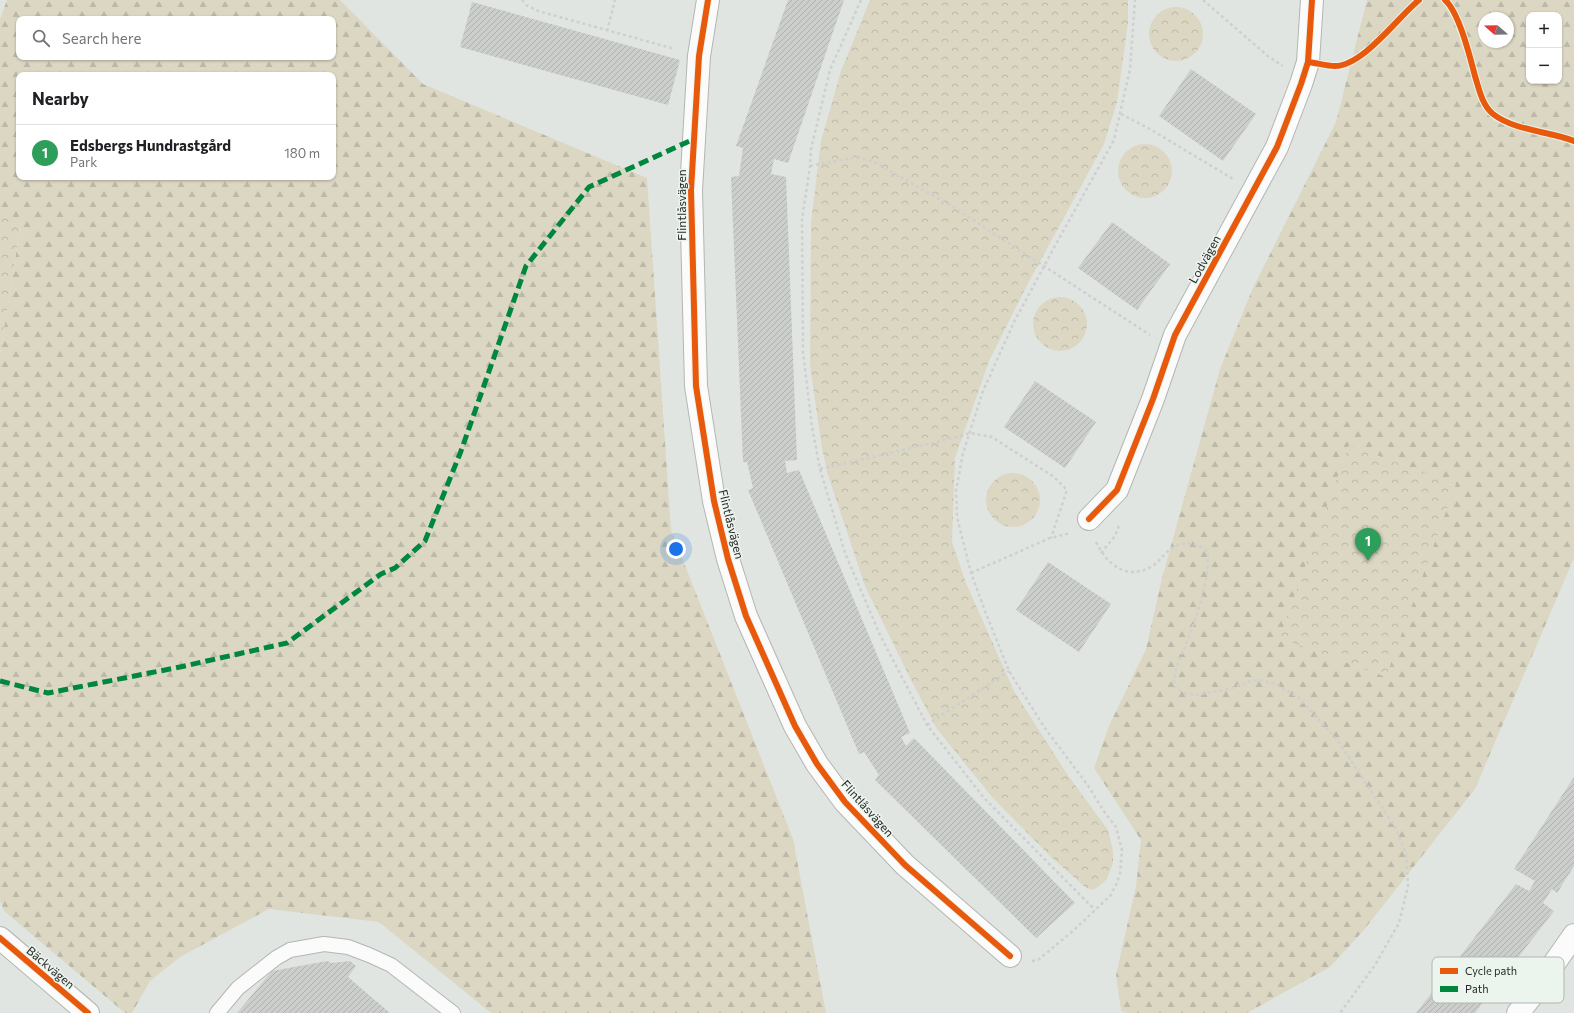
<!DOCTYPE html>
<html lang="en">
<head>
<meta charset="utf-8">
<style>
  :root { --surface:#fff; --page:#f2f2f2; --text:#202124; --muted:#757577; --line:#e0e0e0; --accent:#ea580c }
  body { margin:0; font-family:Commissioner,sans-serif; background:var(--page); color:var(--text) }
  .controls { position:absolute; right:12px; top:12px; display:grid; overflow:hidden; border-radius:8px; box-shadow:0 1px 3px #0004 }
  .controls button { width:36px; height:36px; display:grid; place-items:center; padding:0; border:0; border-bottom:1px solid var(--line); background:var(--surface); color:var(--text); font:20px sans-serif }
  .compass { position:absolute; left:1478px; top:12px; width:36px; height:36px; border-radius:50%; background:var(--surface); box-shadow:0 1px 3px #0004; rotate:290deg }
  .you { position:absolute; left:676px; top:549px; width:14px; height:14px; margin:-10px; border:3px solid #fff; border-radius:50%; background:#1a73e8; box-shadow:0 0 0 6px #1a73e833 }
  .badge { display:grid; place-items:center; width:26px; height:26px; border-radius:50%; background:var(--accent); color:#fff; font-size:13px; font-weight:700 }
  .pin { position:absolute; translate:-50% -33px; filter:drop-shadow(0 1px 2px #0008) }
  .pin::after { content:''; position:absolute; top:21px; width:14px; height:12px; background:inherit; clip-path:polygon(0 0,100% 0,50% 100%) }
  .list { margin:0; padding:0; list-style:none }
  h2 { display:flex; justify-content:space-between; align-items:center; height:52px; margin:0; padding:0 16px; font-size:17px }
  h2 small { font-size:13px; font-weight:400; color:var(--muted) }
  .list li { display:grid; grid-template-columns:26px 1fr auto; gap:12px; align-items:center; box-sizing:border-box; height:56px; padding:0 16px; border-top:1px solid var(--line) }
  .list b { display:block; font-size:15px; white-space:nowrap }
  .list p { margin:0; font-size:13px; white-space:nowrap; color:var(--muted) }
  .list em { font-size:13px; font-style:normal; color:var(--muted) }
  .icon { flex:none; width:22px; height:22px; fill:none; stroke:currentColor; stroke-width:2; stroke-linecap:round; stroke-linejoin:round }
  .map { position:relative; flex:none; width:1574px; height:1013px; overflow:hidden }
  .search { position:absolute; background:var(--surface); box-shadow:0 1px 3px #0004; left:16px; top:16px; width:320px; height:44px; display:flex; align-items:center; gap:10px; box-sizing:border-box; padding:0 14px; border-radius:8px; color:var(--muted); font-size:15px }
  .panel { position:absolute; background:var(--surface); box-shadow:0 1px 3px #0004; left:16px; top:72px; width:320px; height:108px; border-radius:8px }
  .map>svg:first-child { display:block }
  .forest { fill:url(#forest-firs); fill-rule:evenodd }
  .park { fill:url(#park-crowns) }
  .building { fill:url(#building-hatch) }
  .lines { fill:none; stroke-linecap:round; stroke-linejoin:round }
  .service-casing { stroke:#b3b6b3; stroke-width:16 }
  .minor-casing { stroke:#b3b6b3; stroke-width:24 }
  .path { stroke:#cecfce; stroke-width:2.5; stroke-dasharray:3 3; stroke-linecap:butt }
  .service { stroke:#fafbfa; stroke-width:14 }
  .minor { stroke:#fafbfa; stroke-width:22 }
  .quiet { stroke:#00873e; stroke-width:5; stroke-dasharray:10 5; stroke-linecap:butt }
  .cycleway-casing { stroke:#ecf4ee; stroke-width:8 }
  .cycleway { stroke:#e8590c; stroke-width:6 }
  .labels { text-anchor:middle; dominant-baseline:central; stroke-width:3; stroke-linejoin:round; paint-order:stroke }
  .street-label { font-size:12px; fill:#262927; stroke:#ecf4ee }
  .key { fill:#ecf4ee; stroke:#b1b7b2; stroke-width:1 }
  .key-label { font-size:11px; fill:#262927 }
</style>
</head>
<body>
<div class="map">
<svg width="1574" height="1013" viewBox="0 0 1574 1013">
  <defs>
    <pattern id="forest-firs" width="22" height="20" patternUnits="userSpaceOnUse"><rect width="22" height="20" fill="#dbd7c3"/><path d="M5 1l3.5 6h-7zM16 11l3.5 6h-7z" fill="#bcb9a8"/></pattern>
    <pattern id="park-crowns" width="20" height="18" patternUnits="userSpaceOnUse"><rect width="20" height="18" fill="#dbd7c3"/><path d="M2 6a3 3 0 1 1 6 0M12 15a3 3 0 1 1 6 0" fill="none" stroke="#bcb9a8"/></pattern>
    <pattern id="building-hatch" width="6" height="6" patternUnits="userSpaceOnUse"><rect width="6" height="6" fill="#cbceca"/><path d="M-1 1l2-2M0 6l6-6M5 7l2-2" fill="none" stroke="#aeb1ae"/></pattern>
  </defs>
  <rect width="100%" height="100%" fill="#e1e5e1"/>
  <!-- forest -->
  <g class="forest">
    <path d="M7 0H340L423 84 647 178 671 530 793 839 826 1013H491L379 922 269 909 180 957 150 981 132 1013H125L4 911 0 900V353L21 222 0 210V19ZM19 19H333V57H19ZM19 75H333V177H19Z"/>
    <path d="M1367 0H1574V558L1475 789 1363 931 1330 967 1247 1013H1128L1121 1011 1116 975 1136 886 1141 840 1094 768 1109 726 1146 649 1162 578 1220 369 1252 290 1336 122ZM1529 15H1559V81H1529ZM1484 18H1508V42H1484Z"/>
  </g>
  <!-- park -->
  <g class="park">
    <path d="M870 0H1128V23L1117 102 1104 144 1025 289 989 361 955 458 952 542 966 583 1014 691 1067 774 1108 830 1113 851V863L1107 879 1099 886 1093 890 1086 888 1050 856 992 797 937 729 911 680 865 586 829 478 822 449 810 365 811 223 821 141 841 71Z"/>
    <circle cx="1176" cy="34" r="27"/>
    <circle cx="1145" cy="171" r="27"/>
    <path d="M0 210 21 221 0 353Z"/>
    <circle cx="1060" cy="324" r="27"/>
    <path d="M1349 445 1456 484 1386 677 1279 638Z"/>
    <circle cx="1013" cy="500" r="27"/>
  </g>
  <!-- building -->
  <g class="building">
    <path d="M788 0H844L788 163 774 159 771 174 786 177 797 460 785 461 787 473 799 470 910 733 901 737 906 746 914 738 1075 903 1036 938 875 780 879 775 864 752 859 754 748 490 753 488 747 462H743L731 177 739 176 743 148 736 146Z"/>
    <path d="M472 2 680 60 668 105 460 47Z"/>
    <path d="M1191 69 1256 114 1223 161 1159 116Z"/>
    <path d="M1112 222 1170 264 1137 310 1078 268Z"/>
    <path d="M1035 381 1096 422 1065 468 1004 427Z"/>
    <path d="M1048 562 1111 604 1079 652 1016 610Z"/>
    <path d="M1574 777V866L1557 893 1552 889 1543 903 1554 911 1475 1013H1416L1516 884 1529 891 1535 881 1514 869Z"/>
    <path d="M327 961 332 963 350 961 356 966 348 977 390 1013H237L272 971Z"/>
  </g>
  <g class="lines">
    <defs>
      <path id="service" d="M217 1013 238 988 276 958 290 950 324 944 348 947 369 955 391 965 453 1013"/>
      <g id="minor">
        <path d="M708 0 699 56 691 190 696 386 714 501 728 559 746 616 795 726 817 764 845 802 905 865 1010 956"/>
        <path d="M1089 519 1117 490 1153 399 1175 335 1277 147 1301 84 1308 62 1312 0"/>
        <path d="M0 938 88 1013"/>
        <path d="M1518 1013 1530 998 1574 935"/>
      </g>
    </defs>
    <!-- service casing -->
    <use href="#service" class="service-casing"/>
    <!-- minor casing -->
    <use href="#minor" class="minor-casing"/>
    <!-- path -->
    <g class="path">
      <path d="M522 0 526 5 538 11 675 49"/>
      <path d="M861 0 830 70 811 149 810 166 802 220 803 352 812 427 820 469 845 553 880 635 927 725 984 798 1095 910"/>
      <path d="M1203 0 1269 57 1283 66"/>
      <path d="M607 31 615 0"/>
      <path d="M1121 114 1150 129 1233 179"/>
      <path d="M810 166 857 157 874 162 950 205 1150 335"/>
      <path d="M820 469 937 442 970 433 992 437 1054 477 1067 490 1051 538"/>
      <path d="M1096 542C1108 566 1128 582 1154 565 1159 561 1163 556 1167 552 1180 540 1196 541 1208 552 1209 580 1198 613 1188 639 1181 657 1174 666 1174 686L1183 693 1195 695 1229 689 1251 681 1261 680 1276 684 1299 698 1338 741 1395 827 1406 854 1408 886 1399 923 1375 965 1340 1013"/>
      <path d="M1101 553 1115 536 1120 523"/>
      <path d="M971 573 1050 538 1071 533"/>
      <path d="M927 725 1009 671"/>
      <path d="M1032 961 1038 960 1074 930 1110 896 1116 885 1120 874 1122 850 1116 827 1103 810 1089 787 1044 727 1009 671 985 611 971 573 957 517 956 491 963 453 983 391 1014 322 1056 244 1114 140 1130 69 1135 0"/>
    </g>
    <!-- service -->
    <use href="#service" class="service"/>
    <!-- minor -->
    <use href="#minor" class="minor"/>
    <!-- quiet -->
    <path class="quiet" d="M0 681 48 693 180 667 287 643 381 574 395 568 425 541 461 451 526 266 589 187 694 139"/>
    <defs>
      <g id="cycleway">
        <path d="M708 0 699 56 691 190 696 386 714 501 728 559 746 616 795 726 817 764 845 802 905 865 1010 956"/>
        <path d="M1445 0C1459 12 1470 57 1475 76 1479 89 1482 105 1493 114 1515 131 1549 131 1574 141"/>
        <path d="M1308 62C1317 63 1327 66 1335 66 1363 66 1398 17 1419 0"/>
        <path d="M1089 519 1117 490 1153 399 1175 335 1277 147 1301 84 1308 62 1312 0"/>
        <path d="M0 938 88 1013"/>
      </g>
    </defs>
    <!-- cycleway casing -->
    <use href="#cycleway" class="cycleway-casing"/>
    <!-- cycleway -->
    <use href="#cycleway" class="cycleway"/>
  </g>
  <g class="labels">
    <!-- street labels -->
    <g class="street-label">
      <text transform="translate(681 205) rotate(-90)">Flintlåsvägen</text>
      <text transform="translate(1204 259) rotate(-61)">Lodvägen</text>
      <text transform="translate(732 524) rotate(76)">Flintlåsvägen</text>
      <text transform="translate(868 808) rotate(48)">Flintlåsvägen</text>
      <text transform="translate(51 967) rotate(40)">Bäckvägen</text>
    </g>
  </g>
  <!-- legend -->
  <rect x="1432" y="957" width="132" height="46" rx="6" class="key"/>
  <rect x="1440" y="968" width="18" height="6" fill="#e8590c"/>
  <rect x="1440" y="986" width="18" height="6" fill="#00873e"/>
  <g class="key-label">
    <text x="1465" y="975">Cycle path</text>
    <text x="1465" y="993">Path</text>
  </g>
</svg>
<div class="controls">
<button>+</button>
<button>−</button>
</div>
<svg class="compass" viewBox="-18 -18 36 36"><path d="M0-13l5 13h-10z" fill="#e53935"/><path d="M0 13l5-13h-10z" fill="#757577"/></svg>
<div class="you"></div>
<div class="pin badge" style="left:1368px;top:561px;background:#2e9e5b">1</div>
<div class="search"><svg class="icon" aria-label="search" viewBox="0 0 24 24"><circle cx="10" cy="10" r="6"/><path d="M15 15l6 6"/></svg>Search here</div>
<section class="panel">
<h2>Nearby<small></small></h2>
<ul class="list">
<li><span class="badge" style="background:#2e9e5b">1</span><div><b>Edsbergs Hundrastgård</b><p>Park</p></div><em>180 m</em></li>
</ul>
</section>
</div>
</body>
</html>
